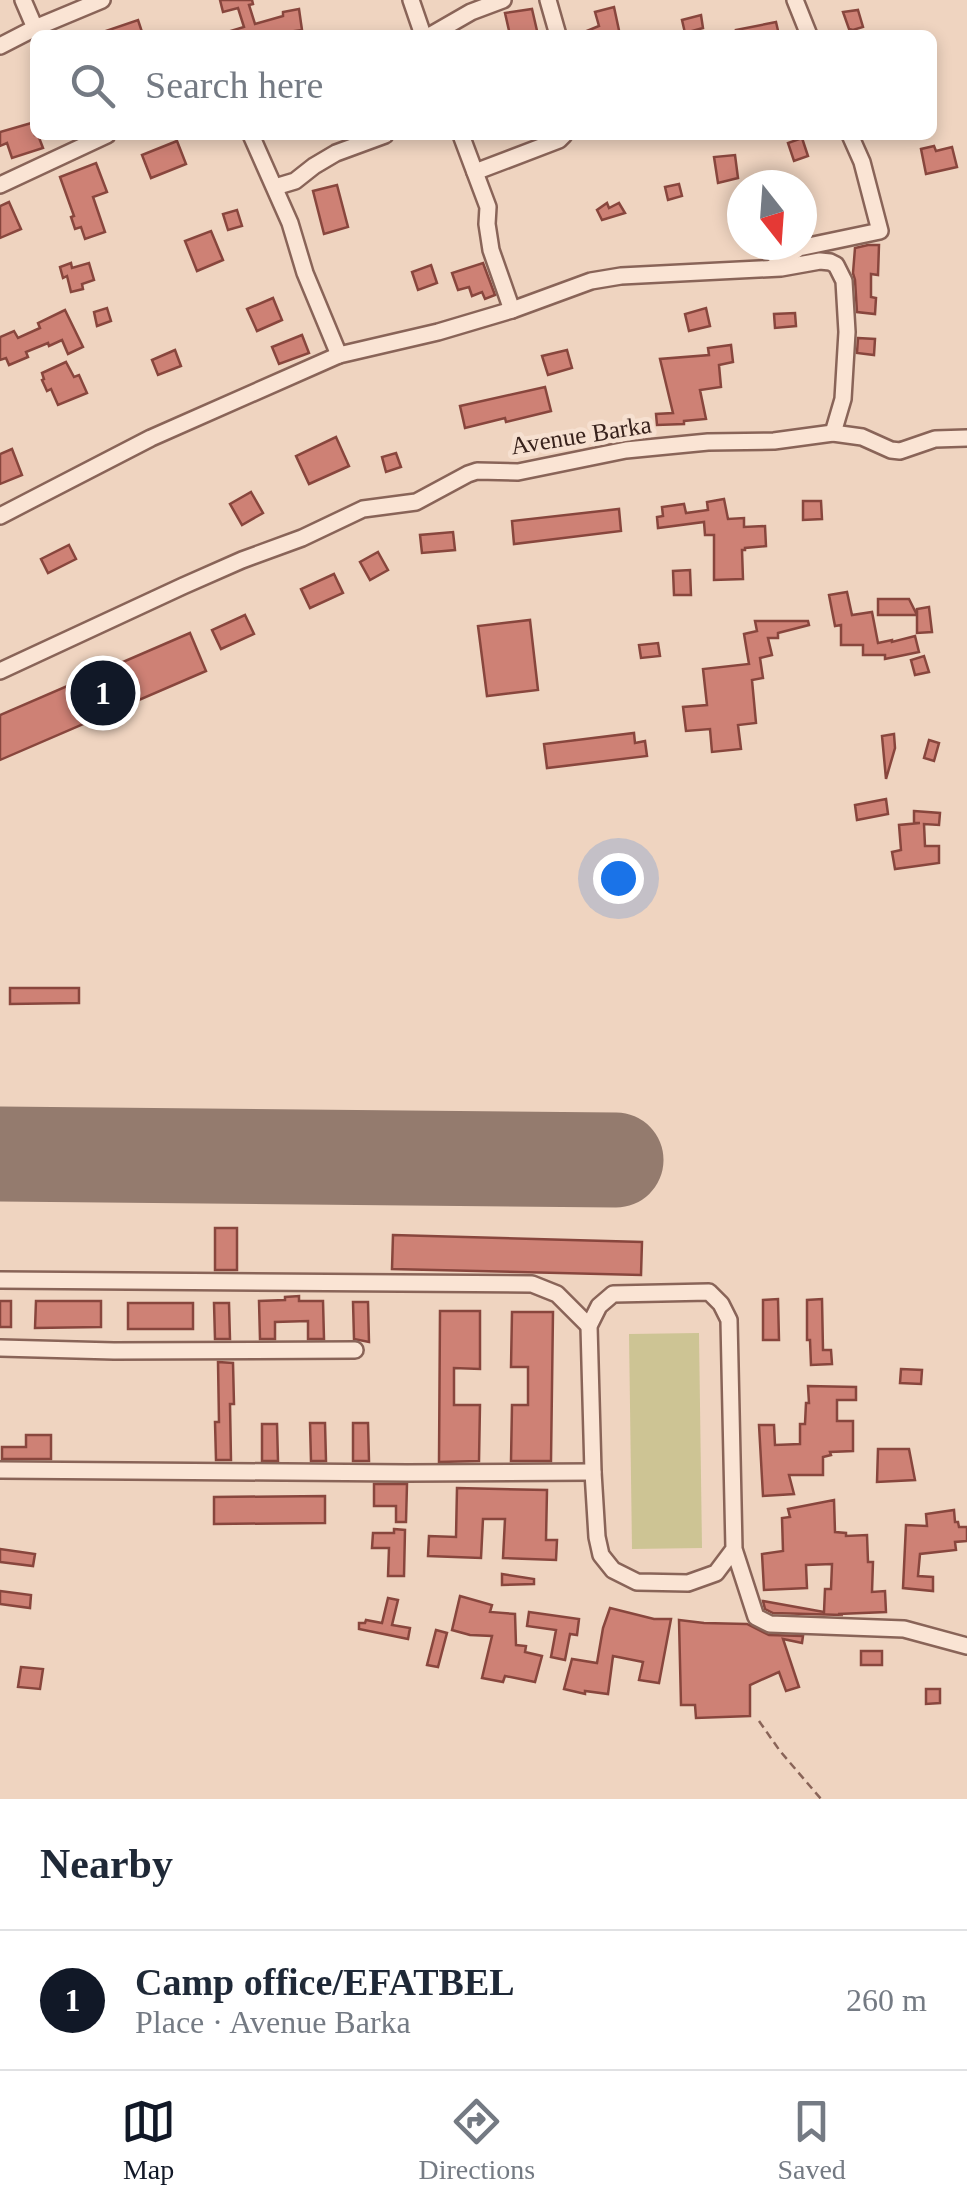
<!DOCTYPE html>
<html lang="en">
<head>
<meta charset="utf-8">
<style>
  :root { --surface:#fff; --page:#f6f6f7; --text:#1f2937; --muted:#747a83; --line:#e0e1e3; --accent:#111827 }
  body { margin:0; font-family:"Times New Roman",serif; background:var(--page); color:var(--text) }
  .compass { position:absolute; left:727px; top:170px; width:90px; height:90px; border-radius:50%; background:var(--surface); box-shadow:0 5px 15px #0003; rotate:163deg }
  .you { position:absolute; left:618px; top:878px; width:35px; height:35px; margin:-25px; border:8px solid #fff; border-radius:50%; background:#1a73e8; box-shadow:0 0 0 15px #1a73e833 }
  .badge { display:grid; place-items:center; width:65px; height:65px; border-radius:50%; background:var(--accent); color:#fff; font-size:32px; font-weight:700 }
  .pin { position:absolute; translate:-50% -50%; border:5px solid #fff; box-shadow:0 2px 10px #0006 }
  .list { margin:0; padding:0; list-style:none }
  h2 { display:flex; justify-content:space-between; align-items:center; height:130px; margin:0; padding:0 40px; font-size:42px }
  h2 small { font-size:32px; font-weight:400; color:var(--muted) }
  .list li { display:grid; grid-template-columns:65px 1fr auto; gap:30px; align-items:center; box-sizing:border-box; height:140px; padding:0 40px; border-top:2px solid var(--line) }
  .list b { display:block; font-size:38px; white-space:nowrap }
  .list p { margin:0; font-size:32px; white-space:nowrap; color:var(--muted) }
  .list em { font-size:32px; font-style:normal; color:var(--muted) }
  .icon { flex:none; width:55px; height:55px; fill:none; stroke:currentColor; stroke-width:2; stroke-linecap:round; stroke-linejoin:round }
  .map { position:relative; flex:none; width:967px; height:1799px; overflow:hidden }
  .search { position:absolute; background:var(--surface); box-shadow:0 5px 15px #0003; left:30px; right:30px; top:30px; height:110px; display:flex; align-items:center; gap:25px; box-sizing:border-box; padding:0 35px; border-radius:15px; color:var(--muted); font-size:38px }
  .sheet { height:270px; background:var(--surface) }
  nav { display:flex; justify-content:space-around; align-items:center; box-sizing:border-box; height:140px; border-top:2px solid var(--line); background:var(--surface); font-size:28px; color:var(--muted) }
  nav a { display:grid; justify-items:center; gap:5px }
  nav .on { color:var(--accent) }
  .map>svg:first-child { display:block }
  .green { fill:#cdc494 }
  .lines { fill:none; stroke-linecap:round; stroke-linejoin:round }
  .runway { stroke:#947b6e; stroke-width:95 }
  .building { fill:#ce8175; stroke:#88463d; stroke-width:2.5 }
  .minor-casing { stroke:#896458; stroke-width:20 }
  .path { stroke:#896458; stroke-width:2.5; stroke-dasharray:8 5; stroke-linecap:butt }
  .minor { stroke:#fae4d4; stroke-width:15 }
  .labels { text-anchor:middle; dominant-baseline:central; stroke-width:9; stroke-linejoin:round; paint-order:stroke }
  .street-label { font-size:25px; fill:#38221c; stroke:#f6e0d0 }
</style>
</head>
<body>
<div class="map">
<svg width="967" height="1799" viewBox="0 0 967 1799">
  <rect width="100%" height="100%" fill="#efd4c0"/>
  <!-- green -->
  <path class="green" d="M699 1333 702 1548 632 1549 629 1334Z"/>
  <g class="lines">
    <!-- runway -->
    <path class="runway" d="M0 1154 616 1160"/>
  </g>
  <!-- building -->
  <g class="building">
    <path d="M220 0H252L253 4 249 5 255 24 283 16V12L299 9 302 30 267 35H228L227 32 244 27 238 8 223 12Z"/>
    <path d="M614 7 620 35H577L599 26 595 12Z"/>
    <path d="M532 9 538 35H510L505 13Z"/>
    <path d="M858 10 863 27 853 30 849 29 843 12Z"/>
    <path d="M701 15 703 28 685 33 682 20Z"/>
    <path d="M138 20 143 35H101L100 33Z"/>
    <path d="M776 22 779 35H737L736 30Z"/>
    <path d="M35 122V135H38L43 148 12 158 7 143 0 146V132Z"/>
    <path d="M802 138 808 156 794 161 788 143Z"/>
    <path d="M177 141 186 164 151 178 142 155Z"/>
    <path d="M934 146 936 151 952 147 957 167 926 174 921 149Z"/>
    <path d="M735 155 738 178 718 183 714 157Z"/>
    <path d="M96 163 107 192 93 197 105 232 85 239 81 227 75 229 71 217 74 216 60 177Z"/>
    <path d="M679 184 682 196 668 200 665 187Z"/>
    <path d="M337 185 348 227 324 234 313 191Z"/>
    <path d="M9 202 21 229 0 238V206Z"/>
    <path d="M607 203 609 208 619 203 625 213 602 220 597 210Z"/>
    <path d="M237 210 242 226 228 230 223 214Z"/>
    <path d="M211 231 223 260 197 271 185 241Z"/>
    <path d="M868 245H879L878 275 871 274V297L876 298 875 314 857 312 855 280 853 273 855 248Z"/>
    <path d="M71 263 72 268 89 263 94 280 82 284 83 289 71 292 67 276 63 278 60 267Z"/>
    <path d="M483 263 495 295 485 299 482 292 472 296 469 287 458 290 452 273Z"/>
    <path d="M431 265 437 283 418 290 412 272Z"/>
    <path d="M273 298 282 320 257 331 247 309Z"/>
    <path d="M107 308 111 321 97 326 94 312Z"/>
    <path d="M706 308 710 326 689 331 685 314Z"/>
    <path d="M65 310 83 347 68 354 62 340 49 346 48 343 26 352 28 357 9 365 6 358 0 360V337L14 331 18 338 40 328 38 323Z"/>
    <path d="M795 313 796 326 775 328 774 314Z"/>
    <path d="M302 335 309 353 279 364 272 347Z"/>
    <path d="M858 338 875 339 874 355 857 353Z"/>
    <path d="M731 345 733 362 719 365 721 387 700 390 706 419 684 421V424L657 425 656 414 673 413 660 359 709 355 708 348Z"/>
    <path d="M175 350 181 366 158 375 152 360Z"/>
    <path d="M567 350 572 368 548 375 542 356Z"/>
    <path d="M66 362 74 377 79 375 87 393 58 405 51 389 47 391 42 380 44 379 42 373Z"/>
    <path d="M545 387 551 411 506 422 505 418 465 428 460 406Z"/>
    <path d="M336 437 349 466 309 484 296 456Z"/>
    <path d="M12 449 22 475 0 484V454Z"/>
    <path d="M396 453 401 467 386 472 382 457Z"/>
    <path d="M251 492 263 513 242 525 230 504Z"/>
    <path d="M724 499 728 519 744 518V527L765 526 766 546 745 548V550H742L743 579 714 580V535H705L704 522 658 528 657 517 663 516 662 507 684 504 686 513 708 510 707 502Z"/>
    <path d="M803 501H821L822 519 803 520Z"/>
    <path d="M619 509 621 531 514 544 512 521Z"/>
    <path d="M453 532 455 550 422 553 420 535Z"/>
    <path d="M69 545 76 559 48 573 41 559Z"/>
    <path d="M378 552 388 570 370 580 360 562Z"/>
    <path d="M690 570 691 595H674L673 571Z"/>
    <path d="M334 574 343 593 310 608 301 589Z"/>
    <path d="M847 592 852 615 872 612 878 643 892 640V642L915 636 919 652 885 659V655H863V645H841V625L835 626 829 595Z"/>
    <path d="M878 599H909L917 615V609L929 607 932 632 917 633V615H878Z"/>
    <path d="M245 615 254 634 221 649 212 630Z"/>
    <path d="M530 620 538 690 487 696 478 626Z"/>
    <path d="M755 621H808L809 625 778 633V638H768L772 655 760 658 763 678 752 680 756 723 738 725 741 749 712 752 710 729 686 731 683 707 707 705 703 669 749 664 744 634 757 631Z"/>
    <path d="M190 633 206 671 0 760V715Z"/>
    <path d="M658 643 660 656 641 658 639 645Z"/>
    <path d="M924 656 929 672 915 675 911 660Z"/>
    <path d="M634 733 635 743 645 741 647 756 547 768 544 744Z"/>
    <path d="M894 734 895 748 886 779 882 736Z"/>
    <path d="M929 740 939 743 934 761 924 758Z"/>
    <path d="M886 799 888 814 857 820 855 805Z"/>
    <path d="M914 811 940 813 939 825 924 824 925 846H939V863L895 869 892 852 901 850 899 825 920 823H914Z"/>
    <path d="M10 988H79V1003L10 1004Z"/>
    <rect x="215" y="1228" width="22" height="42"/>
    <path d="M393 1235 642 1242 641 1275 392 1269Z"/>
    <path d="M299 1296V1301H323L324 1339H308V1321L275 1322V1339H260L259 1301 285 1300V1297Z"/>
    <path d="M778 1299 779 1340H763V1300Z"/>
    <path d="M822 1299 823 1350H831L832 1364 811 1365 810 1340H807V1300Z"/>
    <rect x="0" y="1301" width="11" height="26"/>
    <path d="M36 1301H101V1327L35 1328Z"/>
    <path d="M353 1302H368L369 1342 354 1339Z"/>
    <rect x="128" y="1303" width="65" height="26"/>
    <path d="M214 1303H229L230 1339H215Z"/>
    <path d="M440 1311H480V1369L454 1368V1405H480L479 1461 439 1462Z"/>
    <path d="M512 1312H553L551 1461H511L512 1405H528V1367H511Z"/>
    <path d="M218 1362 233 1363 234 1404H230L231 1460H216L215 1422H219Z"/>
    <path d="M901 1369 922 1370 921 1384 900 1383Z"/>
    <path d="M808 1386 856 1387V1400H837V1421H853V1451L830 1452 831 1455 823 1457V1475H789L794 1494 763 1496 759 1425H774L775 1445 800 1444V1424H805L806 1403H809Z"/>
    <path d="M310 1423H325L326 1461H311Z"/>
    <path d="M353 1423H368L369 1461H353Z"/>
    <path d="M262 1424H277L278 1461H262Z"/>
    <path d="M26 1435H51V1459H2V1447H26Z"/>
    <path d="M878 1449H909L915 1480 877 1482Z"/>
    <path d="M374 1484H407L406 1522H396V1506H374Z"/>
    <path d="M457 1488 547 1490 546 1540H557L556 1560 503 1558 505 1519H483L481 1558 428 1556 429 1536 456 1537Z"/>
    <path d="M325 1496V1523L214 1524V1497Z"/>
    <path d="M834 1500 835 1532 846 1533V1536L867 1535 868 1562H873L872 1592 885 1591 886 1612 838 1614 843 1615 773 1613 765 1609 763 1601 824 1612 825 1589H831L832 1564 806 1565 807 1588 764 1590 762 1554 783 1551 782 1518 790 1517 788 1509Z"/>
    <path d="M954 1510 955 1522H958L959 1527H967V1541L955 1542 956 1550 920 1554 918 1576 933 1577V1591L903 1588 906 1525 927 1526 926 1514Z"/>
    <path d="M394 1529 405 1530 404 1576H388L389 1548H372L373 1533H394Z"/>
    <path d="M0 1549 35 1554 33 1566 0 1562Z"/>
    <path d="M502 1574 534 1579V1584L502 1585Z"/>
    <path d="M0 1591 31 1595 30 1608 0 1604Z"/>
    <path d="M460 1596 492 1605 490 1612 515 1614 516 1645 526 1646 525 1652 542 1656 535 1682 505 1676 503 1682 482 1678 492 1636 470 1635 452 1630Z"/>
    <path d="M388 1598 398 1600 392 1625 410 1628 408 1639 359 1629V1623H365L366 1620 382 1623Z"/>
    <path d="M610 1608 654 1619H671L659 1683 639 1680 643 1662 613 1656 608 1694 585 1691V1694L564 1689 572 1659 597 1663 603 1628Z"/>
    <path d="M529 1612 579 1619 577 1635 570 1634 565 1660 551 1657 556 1630 527 1626Z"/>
    <path d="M679 1620 704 1623 747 1624 769 1635 803 1636 802 1643 783 1639 799 1687 786 1691 779 1672 750 1685V1716L696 1718 695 1705H681Z"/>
    <path d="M436 1630 447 1633 438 1667 427 1665Z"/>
    <rect x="861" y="1651" width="21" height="14"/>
    <path d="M21 1667 43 1669 40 1689 18 1687Z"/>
    <path d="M926 1689H940V1703L926 1704Z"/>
  </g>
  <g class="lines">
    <defs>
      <g id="minor">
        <path d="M23 0 35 28"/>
        <path d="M411 0 423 35"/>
        <path d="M548 0 558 35"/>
        <path d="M795 0 809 35"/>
        <path d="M431 35 471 12 503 0"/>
        <path d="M0 46 35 28 102 0"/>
        <path d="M251 135 290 223 305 273 339 355"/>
        <path d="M461 135 488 207 487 224 491 250 512 310"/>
        <path d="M475 172 559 140 564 135"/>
        <path d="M0 185 107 135"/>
        <path d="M275 187 295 181 314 166 336 153 385 135"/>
        <path d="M773 267 799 248 880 231 862 162 850 135"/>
        <path d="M0 516 151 438 339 355 438 332 512 310 591 281 621 276 781 268 820 261 830 262 836 265 844 281 847 332 843 399 833 433"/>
        <path d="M0 671 183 586 242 560 302 538 363 509 416 502 468 474 477 471 518 472 626 450 708 442 774 441 833 433 862 437 891 450 900 451 935 439 967 438"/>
        <path d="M0 1280 532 1284 557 1294 589 1326"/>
        <path d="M0 1348 114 1351 355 1350"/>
        <path d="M0 1470 407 1473 593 1472"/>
        <path d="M734 1549 716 1573 688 1583 637 1582 613 1570 601 1555 597 1537 593 1472 589 1326 599 1306 613 1294 709 1292 721 1304 729 1320 734 1549 756 1617 770 1624 904 1629 967 1646"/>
      </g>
    </defs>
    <!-- minor casing -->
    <use href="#minor" class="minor-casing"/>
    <!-- path -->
    <path class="path" d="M759 1721 780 1751 821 1799"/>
    <!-- minor -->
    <use href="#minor" class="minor"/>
  </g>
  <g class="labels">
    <!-- street labels -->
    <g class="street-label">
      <text transform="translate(581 435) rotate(-9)">Avenue Barka</text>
    </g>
  </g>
</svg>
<svg class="compass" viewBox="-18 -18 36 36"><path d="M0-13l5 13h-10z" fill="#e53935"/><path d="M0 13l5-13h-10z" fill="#747a83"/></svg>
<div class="you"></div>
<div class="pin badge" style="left:103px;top:693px">1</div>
<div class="search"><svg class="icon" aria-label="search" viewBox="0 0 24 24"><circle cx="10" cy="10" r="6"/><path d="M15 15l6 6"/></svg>Search here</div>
</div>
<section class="sheet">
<h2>Nearby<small></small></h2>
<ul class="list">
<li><span class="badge">1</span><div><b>Camp office/EFATBEL</b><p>Place · Avenue Barka</p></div><em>260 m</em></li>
</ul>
</section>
<nav>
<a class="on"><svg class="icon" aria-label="map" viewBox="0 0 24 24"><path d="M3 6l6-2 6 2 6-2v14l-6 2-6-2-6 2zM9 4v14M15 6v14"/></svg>Map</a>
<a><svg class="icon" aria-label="directions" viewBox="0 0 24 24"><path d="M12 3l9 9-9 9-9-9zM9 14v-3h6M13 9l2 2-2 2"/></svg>Directions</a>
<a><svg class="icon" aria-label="saved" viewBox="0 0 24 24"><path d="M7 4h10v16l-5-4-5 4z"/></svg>Saved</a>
</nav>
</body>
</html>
